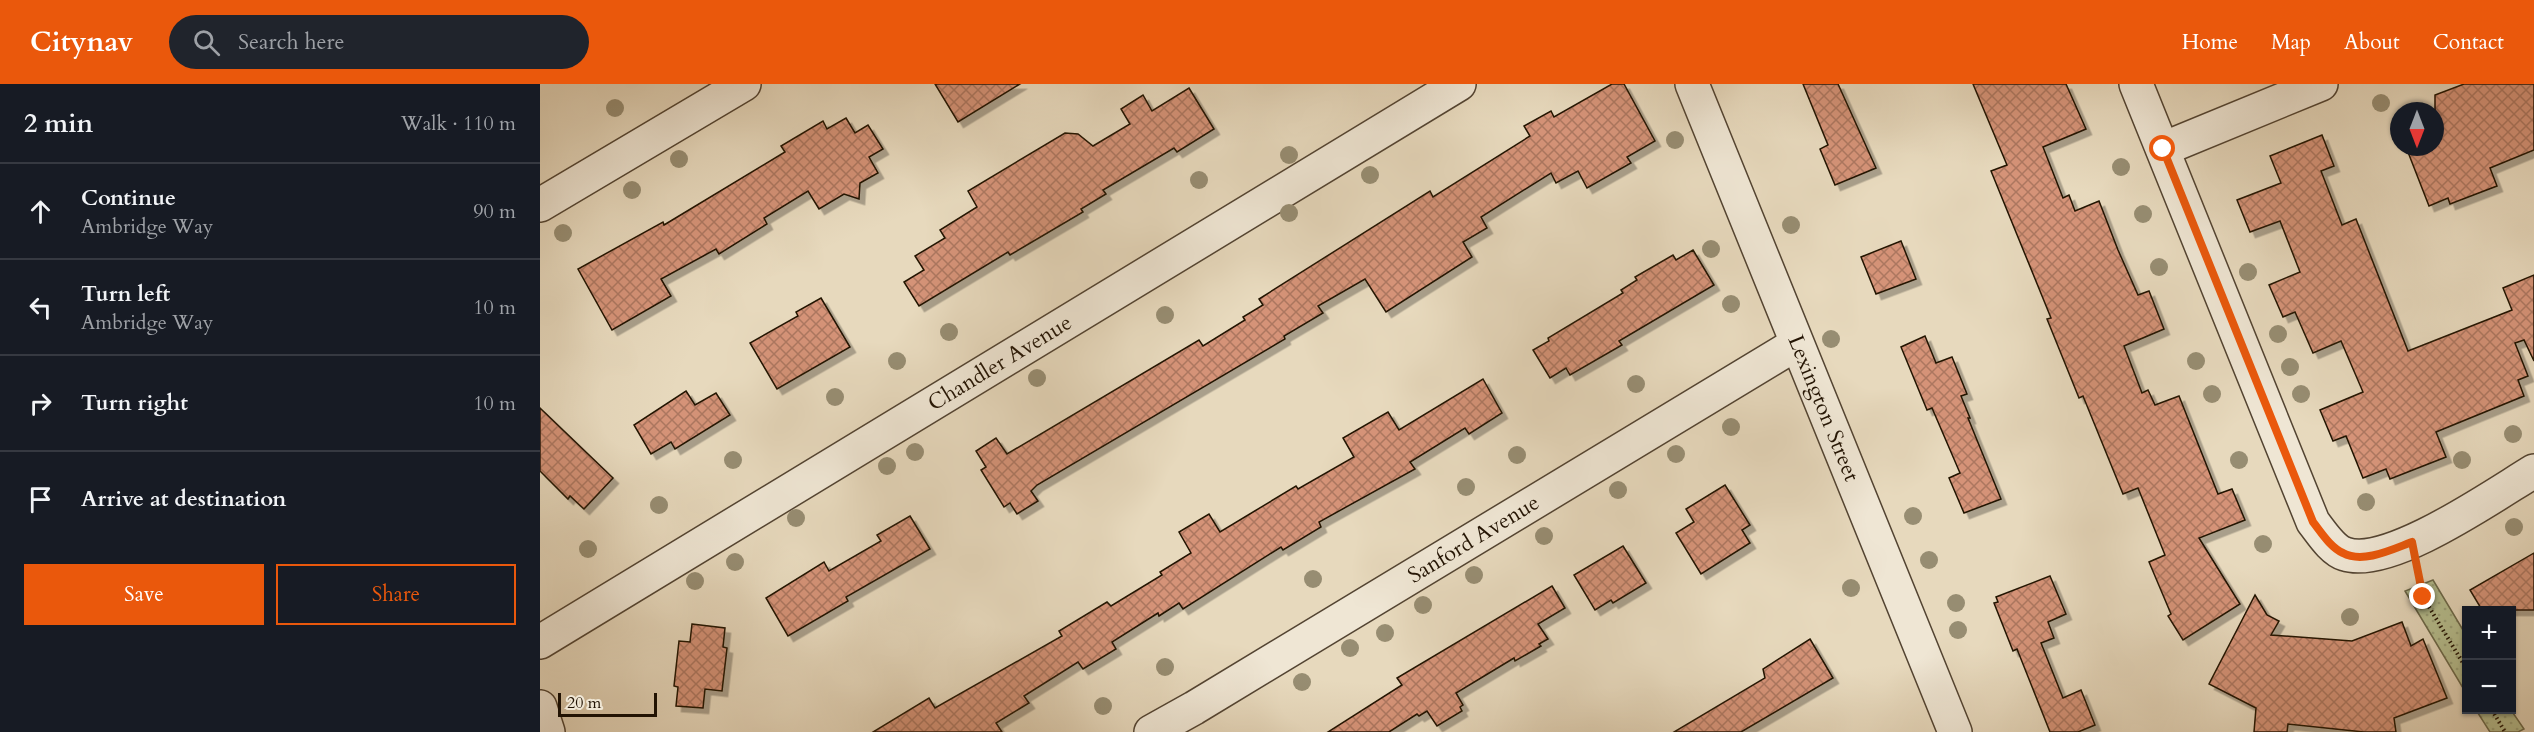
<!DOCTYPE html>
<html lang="en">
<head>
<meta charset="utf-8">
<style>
  :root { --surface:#171b24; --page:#20242c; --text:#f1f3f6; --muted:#9ea1a6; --line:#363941; --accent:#ea580c }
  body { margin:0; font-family:Cardo,serif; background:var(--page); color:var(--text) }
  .controls { position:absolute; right:18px; bottom:18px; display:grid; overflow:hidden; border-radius:0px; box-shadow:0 2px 4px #0004 }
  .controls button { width:54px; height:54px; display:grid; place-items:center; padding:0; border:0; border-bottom:2px solid var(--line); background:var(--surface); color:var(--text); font:30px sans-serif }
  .compass { position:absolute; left:1850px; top:18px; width:54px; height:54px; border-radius:50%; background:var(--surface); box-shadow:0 2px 4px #0004; rotate:180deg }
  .scale { position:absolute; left:18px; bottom:15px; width:99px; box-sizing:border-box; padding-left:6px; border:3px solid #221303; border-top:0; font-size:16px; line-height:21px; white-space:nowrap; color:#221303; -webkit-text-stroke:4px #efe6d4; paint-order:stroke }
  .stop { position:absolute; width:18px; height:18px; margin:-14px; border:4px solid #ea580c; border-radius:50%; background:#fff }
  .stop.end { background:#ea580c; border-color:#fff; box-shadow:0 2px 6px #0008 }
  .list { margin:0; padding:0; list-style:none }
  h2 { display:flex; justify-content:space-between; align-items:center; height:78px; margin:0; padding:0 24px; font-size:26px }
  h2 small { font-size:20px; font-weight:400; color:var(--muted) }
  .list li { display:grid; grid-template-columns:39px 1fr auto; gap:18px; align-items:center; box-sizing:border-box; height:96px; padding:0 24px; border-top:2px solid var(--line) }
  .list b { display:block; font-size:22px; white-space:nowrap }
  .list p { margin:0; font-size:20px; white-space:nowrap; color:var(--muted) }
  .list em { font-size:20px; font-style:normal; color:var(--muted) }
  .actions { display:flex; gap:12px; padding:18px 24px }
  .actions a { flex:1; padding:14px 0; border:2px solid var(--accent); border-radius:0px; text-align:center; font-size:21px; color:var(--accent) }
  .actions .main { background:var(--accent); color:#fff }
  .icon { flex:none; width:33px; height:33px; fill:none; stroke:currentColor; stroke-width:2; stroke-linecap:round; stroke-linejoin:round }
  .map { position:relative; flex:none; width:1994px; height:648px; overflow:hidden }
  header { display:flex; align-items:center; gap:36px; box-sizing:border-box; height:84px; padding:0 30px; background:var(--accent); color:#fff }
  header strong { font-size:28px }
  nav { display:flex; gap:33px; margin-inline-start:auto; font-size:21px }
  .search { width:420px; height:54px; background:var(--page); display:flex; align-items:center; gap:15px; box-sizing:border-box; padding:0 21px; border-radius:33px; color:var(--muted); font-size:22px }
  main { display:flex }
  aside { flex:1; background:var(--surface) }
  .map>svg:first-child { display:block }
  .grass { fill:url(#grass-dots); stroke:#6c694a; stroke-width:1.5 }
  .building { fill:url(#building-cross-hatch); stroke:#221303; stroke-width:1.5; filter:url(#shadow) }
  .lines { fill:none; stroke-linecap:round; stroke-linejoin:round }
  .street-casing { stroke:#534432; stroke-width:36 }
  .path { stroke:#221303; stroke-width:4; stroke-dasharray:1.5 3; stroke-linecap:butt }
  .street { stroke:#efe6d4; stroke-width:33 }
  .tree { fill:#978d72 }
  .route { stroke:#ea580c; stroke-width:8 }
  .labels { text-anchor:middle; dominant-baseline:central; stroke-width:4.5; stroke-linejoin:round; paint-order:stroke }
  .street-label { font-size:22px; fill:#221303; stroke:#efe6d4 }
</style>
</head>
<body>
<header>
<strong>Citynav</strong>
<div class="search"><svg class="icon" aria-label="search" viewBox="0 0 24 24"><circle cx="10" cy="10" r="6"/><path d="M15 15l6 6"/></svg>Search here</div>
<nav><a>Home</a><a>Map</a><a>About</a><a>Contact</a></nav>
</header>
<main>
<aside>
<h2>2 min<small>Walk · 110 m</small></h2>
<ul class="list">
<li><svg class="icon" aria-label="ahead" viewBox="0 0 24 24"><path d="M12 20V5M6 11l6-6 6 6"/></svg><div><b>Continue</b><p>Ambridge Way</p></div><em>90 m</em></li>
<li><svg class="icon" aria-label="left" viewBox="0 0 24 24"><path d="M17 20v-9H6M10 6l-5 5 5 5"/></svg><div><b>Turn left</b><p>Ambridge Way</p></div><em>10 m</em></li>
<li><svg class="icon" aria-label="right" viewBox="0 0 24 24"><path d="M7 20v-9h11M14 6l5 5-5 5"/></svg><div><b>Turn right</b></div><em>10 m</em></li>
<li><svg class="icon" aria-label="arrive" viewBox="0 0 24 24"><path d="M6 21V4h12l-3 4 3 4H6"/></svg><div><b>Arrive at destination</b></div></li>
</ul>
<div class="actions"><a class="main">Save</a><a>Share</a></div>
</aside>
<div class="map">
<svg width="1994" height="648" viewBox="0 0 1994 648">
  <defs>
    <pattern id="grass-dots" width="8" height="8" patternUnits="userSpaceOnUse" patternTransform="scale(1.5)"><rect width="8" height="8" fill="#b6bf90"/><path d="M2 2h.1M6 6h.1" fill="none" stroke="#9ca37b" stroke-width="1.8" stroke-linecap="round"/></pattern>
    <pattern id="building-cross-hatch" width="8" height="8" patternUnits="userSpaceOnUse" patternTransform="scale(1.5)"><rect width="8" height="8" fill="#d59378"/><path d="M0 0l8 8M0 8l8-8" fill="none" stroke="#ac7760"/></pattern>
    <filter id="shadow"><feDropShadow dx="5.5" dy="5.5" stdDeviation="0" flood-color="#0004"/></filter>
  </defs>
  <rect width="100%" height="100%" fill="#e7d9bd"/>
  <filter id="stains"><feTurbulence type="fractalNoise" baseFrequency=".00333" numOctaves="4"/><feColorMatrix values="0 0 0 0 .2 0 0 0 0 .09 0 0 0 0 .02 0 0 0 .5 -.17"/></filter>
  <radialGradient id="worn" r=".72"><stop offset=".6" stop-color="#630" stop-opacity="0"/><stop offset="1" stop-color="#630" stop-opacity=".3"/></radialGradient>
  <!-- grass -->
  <g class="grass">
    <path d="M1893 496 1926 551V609L1865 507Z"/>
    <path d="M1936 626H1971L1984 645 1978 648H1950Z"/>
  </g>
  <!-- building -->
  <g class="building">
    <path d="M395 0H480L418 38Z"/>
    <path d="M1072 0H1084L1115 57 1087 73 1091 79 1047 104 1038 87 1016 99 1011 89 941 133 947 144 923 158 932 173 846 228 825 195 778 222 783 229 744 252 745 255 497 401 491 407 498 417 477 430 470 419 464 423 441 386 446 383 436 367 456 354 467 370 659 256 663 262 705 236 703 233 723 221 719 215 890 107 893 113 990 52 984 42 1011 27 1014 33Z"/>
    <path d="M1263 0H1298L1336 84 1295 101 1280 65 1288 61Z"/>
    <path d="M1433 0H1526L1546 45 1503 63 1523 114 1529 111 1535 127 1559 117 1578 166 1598 211 1609 207 1624 245 1584 262 1602 309 1608 306 1615 321 1639 312 1678 410 1692 405 1705 436 1659 454 1700 520 1643 556 1628 532 1631 530 1609 478 1625 471 1598 404 1583 410 1543 312 1539 314 1507 235 1511 234 1451 87 1467 81Z"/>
    <path d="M1924 0H1994V66L1950 84 1957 102 1910 120 1908 114 1889 122 1866 63H1895V11Z"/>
    <path d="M649 4 674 45 637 68 634 64 563 106 566 110 541 125 543 128 470 171 468 168 379 222 364 198 384 186 375 172 405 154 400 146 437 123 428 107 525 49 538 50 553 62 590 40 581 25 603 11 612 27Z"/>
    <path d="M306 34 315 49 328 41 343 65 329 73 338 89 320 99 319 115 304 110 279 125 268 107 224 134 227 140 179 170 176 165 121 195 131 212 72 246 38 185 123 138 124 141 245 68 241 62 283 37 287 45Z"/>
    <path d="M1782 51 1794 82 1781 87 1802 141 1816 135 1868 267 1972 226 1963 204 1994 191V277L1984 256 1975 259 1988 292 1978 296 1984 312 1896 348 1906 373 1850 395 1846 385 1823 394 1806 352 1793 357 1780 326 1823 308 1801 257 1773 269 1755 228 1743 233 1729 201 1760 188 1740 137 1710 148 1697 116 1741 99 1730 72Z"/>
    <path d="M1361 157 1376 195 1336 210 1321 173Z"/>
    <path d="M1153 166 1174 201 1079 257 1082 261 1030 291 1026 284 1010 294 993 266 1009 257 1008 254 1083 209 1081 206 1097 196 1095 193 1133 171 1136 176Z"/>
    <path d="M281 214 310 263 237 305 210 259 258 232 256 228Z"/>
    <path d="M1385 252 1396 279 1412 273 1427 310 1421 312 1430 334H1428L1461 415 1424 429 1409 394 1420 389 1392 324 1387 326 1361 263Z"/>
    <path d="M943 295 962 329 929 350 925 344 870 378 875 385 779 438 781 443 743 466 741 463 643 525 639 519 619 532 618 529 572 558 576 565 543 585 538 578 484 612 489 619 456 639 462 648H333L389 614 395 624 522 552 519 547 567 518 571 522 622 491 620 488 651 469 639 448 669 430 680 448 756 402 758 405 814 373 803 354 848 328 859 346Z"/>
    <path d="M146 307 155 321 176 309 190 331 135 365 131 358 111 370 94 341Z"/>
    <path d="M0 324 73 394 44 425 30 412 28 415 0 387Z"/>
    <path d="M1185 401 1210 441 1202 446 1210 459 1161 490 1136 449 1154 438 1146 425Z"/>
    <path d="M370 432 390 465 306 513 308 517 248 552 226 514 284 478 289 487 341 457 337 451Z"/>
    <path d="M1083 462 1106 499 1073 519 1071 516 1055 526 1034 491Z"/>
    <path d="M1994 469V526H1942L1930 506Z"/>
    <path d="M1510 492 1526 530 1508 538 1514 554 1501 559 1523 614 1541 606 1555 641 1538 648H1510L1477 565 1473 567 1454 519 1458 518 1456 513Z"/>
    <path d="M1012 502 1025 524 998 540 1008 555 999 560 1001 562 975 577 974 574 916 609 923 621 920 623 922 627 897 642 887 627 879 632 877 630 849 648H788L862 601 857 594Z"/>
    <path d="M1715 511 1727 531 1739 537 1731 551 1812 557 1862 538 1871 562 1883 555 1907 614 1854 634 1856 648H1824L1748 640 1747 648H1714L1716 624 1669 600Z"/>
    <path d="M152 540 185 544 183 563 187 564 182 607 165 605 163 624 136 622 138 603 134 602 139 557 150 558Z"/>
    <path d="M1270 555 1293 594 1201 648H1134L1225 594 1223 585Z"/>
  </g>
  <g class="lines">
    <defs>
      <g id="street">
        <path id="s1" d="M1152 0 1415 648"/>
        <path d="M1596 0 1773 438C1781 448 1792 466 1805 470 1849 485 1954 411 1994 387"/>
        <path d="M1623 65 1781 0"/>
        <path d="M0 121 204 0"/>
        <path id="s2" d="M0 558 919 0"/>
        <path d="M0 623 8 648"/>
        <path id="s3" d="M611 648 654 624 1256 260"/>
      </g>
    </defs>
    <!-- street casing -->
    <use href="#street" class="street-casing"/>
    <!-- path -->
    <g class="path">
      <path d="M1878 489 1883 513 1926 584"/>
      <path d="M1952 626 1965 648"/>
    </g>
    <!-- street -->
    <use href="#street" class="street"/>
  </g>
  <!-- trees -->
  <g class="tree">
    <circle cx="1841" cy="19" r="9"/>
    <circle cx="75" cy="24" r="9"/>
    <circle cx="1135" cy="56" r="9"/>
    <circle cx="749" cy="71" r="9"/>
    <circle cx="139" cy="75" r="9"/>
    <circle cx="1581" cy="83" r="9"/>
    <circle cx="830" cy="91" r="9"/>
    <circle cx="659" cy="96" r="9"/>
    <circle cx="92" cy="106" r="9"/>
    <circle cx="749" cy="129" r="9"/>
    <circle cx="1603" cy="130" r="9"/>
    <circle cx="1251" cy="141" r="9"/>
    <circle cx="23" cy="149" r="9"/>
    <circle cx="1171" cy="165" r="9"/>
    <circle cx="1619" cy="183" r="9"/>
    <circle cx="1708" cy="188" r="9"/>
    <circle cx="1191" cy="220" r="9"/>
    <circle cx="625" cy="231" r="9"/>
    <circle cx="409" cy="248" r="9"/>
    <circle cx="1738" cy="250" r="9"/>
    <circle cx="1291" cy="255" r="9"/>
    <circle cx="357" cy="277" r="9"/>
    <circle cx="1656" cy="277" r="9"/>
    <circle cx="1750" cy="283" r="9"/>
    <circle cx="497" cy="294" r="9"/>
    <circle cx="1096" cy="300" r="9"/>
    <circle cx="1672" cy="310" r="9"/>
    <circle cx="1761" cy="310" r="9"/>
    <circle cx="295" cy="313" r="9"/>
    <circle cx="1191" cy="343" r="9"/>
    <circle cx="1973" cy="350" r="9"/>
    <circle cx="375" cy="368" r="9"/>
    <circle cx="1136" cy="370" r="9"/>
    <circle cx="977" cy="371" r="9"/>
    <circle cx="193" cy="376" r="9"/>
    <circle cx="1699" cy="376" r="9"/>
    <circle cx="1922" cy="376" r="9"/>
    <circle cx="347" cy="382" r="9"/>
    <circle cx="926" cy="403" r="9"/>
    <circle cx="1078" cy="406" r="9"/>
    <circle cx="1826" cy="418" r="9"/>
    <circle cx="119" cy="421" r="9"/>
    <circle cx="1373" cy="432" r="9"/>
    <circle cx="256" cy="434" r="9"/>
    <circle cx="1974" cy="443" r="9"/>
    <circle cx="1004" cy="452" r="9"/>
    <circle cx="1723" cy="460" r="9"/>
    <circle cx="48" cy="465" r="9"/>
    <circle cx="1389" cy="476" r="9"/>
    <circle cx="195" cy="478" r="9"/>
    <circle cx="934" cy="491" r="9"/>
    <circle cx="773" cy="495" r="9"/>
    <circle cx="155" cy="497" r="9"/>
    <circle cx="1311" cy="504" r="9"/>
    <circle cx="1416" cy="519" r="9"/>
    <circle cx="883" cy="521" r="9"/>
    <circle cx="1810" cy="533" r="9"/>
    <circle cx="1418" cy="546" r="9"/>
    <circle cx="845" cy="549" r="9"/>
    <circle cx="810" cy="564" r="9"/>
    <circle cx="625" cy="583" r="9"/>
    <circle cx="762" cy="598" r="9"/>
    <circle cx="563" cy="622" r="9"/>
  </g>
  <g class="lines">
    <!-- route -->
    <path class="route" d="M1623 65 1773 438C1781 448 1790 463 1803 469 1823 480 1853 465 1872 458L1883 513"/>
  </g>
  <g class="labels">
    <!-- street labels -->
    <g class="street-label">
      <text stroke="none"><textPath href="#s2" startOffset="538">Chandler Avenue</textPath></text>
      <text stroke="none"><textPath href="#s1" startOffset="350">Lexington Street</textPath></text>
      <text stroke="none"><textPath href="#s3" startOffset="376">Sanford Avenue</textPath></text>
    </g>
  </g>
  <rect width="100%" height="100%" filter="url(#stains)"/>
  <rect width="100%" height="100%" fill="url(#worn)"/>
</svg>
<div class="controls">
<button>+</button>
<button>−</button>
</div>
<svg class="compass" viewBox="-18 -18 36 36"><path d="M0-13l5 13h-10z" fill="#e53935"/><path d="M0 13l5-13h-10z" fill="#9ea1a6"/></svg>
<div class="scale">20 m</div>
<div class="stop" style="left:1623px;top:65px"></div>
<div class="stop end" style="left:1883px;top:513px"></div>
</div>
</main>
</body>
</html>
